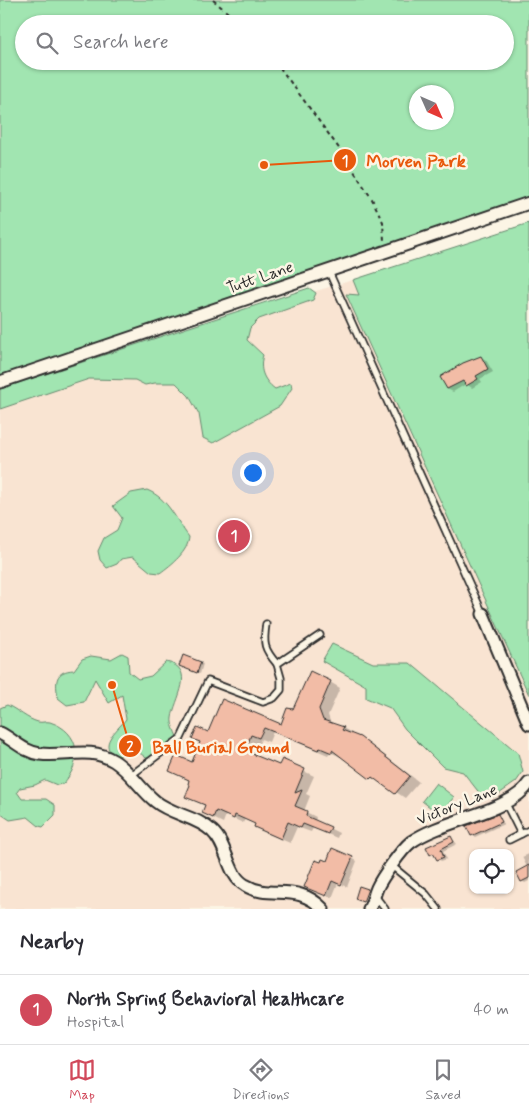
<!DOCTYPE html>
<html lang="en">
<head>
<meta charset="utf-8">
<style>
  :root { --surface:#fff; --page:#f7f7f7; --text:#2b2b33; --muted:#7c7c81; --line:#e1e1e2; --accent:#d1495b }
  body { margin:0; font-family:Mynerve,sans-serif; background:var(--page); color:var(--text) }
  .controls { position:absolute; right:15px; bottom:15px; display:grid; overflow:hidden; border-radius:10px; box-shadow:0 1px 4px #0004 }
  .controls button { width:45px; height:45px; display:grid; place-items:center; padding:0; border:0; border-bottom:1px solid var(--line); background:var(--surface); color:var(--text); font:25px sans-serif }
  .compass { position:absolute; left:409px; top:85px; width:45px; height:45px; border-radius:50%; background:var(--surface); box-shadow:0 1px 4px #0004; rotate:135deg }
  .you { position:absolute; left:252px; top:472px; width:18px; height:18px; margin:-12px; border:4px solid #fff; border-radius:50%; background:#1a73e8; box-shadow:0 0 0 8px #1a73e833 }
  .badge { display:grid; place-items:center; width:32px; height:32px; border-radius:50%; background:var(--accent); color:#fff; font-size:16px; font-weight:700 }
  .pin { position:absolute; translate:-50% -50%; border:2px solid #fff; box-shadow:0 1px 5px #0006 }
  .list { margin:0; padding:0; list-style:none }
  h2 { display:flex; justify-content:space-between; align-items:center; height:65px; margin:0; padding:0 20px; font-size:21px }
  h2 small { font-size:16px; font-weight:400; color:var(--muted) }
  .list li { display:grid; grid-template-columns:32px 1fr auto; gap:15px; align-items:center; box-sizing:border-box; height:70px; padding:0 20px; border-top:1px solid var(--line) }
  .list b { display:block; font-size:19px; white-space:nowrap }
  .list p { margin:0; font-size:16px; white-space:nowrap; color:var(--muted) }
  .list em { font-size:16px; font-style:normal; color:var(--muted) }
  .icon { flex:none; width:28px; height:28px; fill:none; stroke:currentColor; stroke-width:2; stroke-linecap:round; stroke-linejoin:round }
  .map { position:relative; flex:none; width:529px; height:909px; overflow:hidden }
  .search { position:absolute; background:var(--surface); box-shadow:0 1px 4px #0004; left:15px; right:15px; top:15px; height:55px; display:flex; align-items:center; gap:12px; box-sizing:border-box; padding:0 18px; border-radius:28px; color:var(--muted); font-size:19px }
  .sheet { height:135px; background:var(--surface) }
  nav { display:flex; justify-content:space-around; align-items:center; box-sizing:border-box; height:70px; border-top:1px solid var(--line); background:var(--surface); font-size:14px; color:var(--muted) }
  nav a { display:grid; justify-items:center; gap:2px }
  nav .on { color:var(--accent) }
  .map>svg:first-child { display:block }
  .built { fill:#f9e4d2; fill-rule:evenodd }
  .green { fill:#a1e5b1; stroke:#66886e; fill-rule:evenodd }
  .shadow { fill:#0003 }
  .building { fill:#f2bca6; stroke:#2b2b2b }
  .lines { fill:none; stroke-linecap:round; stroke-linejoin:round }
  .service-casing { stroke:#2b2b2b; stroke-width:9 }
  .minor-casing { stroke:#2b2b2b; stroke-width:15 }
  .path { stroke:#2b2b2b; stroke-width:2; stroke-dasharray:4 4; stroke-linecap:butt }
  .service { stroke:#fcf5e5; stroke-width:5.5 }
  .minor { stroke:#fcf5e5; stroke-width:11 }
  .labels { text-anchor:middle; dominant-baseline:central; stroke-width:5; stroke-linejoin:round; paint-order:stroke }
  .street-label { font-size:16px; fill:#2b2b2b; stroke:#fcf5e5 }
  .leader { fill:none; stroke:#e8590c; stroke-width:2 }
  .callout-dot { fill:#e8590c; stroke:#fcf5e5; stroke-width:2 }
  .mark-label { font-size:15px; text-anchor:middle; font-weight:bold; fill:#fff }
  .callout-label { font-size:18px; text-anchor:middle; font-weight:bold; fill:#e8590c; stroke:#fcf5e5; stroke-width:5; stroke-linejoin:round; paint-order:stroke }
</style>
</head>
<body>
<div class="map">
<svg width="529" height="909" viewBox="0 0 529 909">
  <rect width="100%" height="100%" fill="#fcf5e5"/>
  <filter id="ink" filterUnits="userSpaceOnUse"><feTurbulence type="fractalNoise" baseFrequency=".02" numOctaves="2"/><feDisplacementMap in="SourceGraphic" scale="10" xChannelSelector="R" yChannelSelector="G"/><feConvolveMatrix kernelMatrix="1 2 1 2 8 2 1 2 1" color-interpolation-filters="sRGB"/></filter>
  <g filter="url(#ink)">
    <!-- built -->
    <path class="built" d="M353 280 529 670V909H0V401L306 294ZM473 853H510V890H473Z"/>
    <!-- green -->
    <g class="green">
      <path d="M0 0H529V207L0 383ZM24 24H505V61H24ZM416 92H446V122H416Z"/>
      <path d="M529 223V695L346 294 359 295 353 280Z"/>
      <path d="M309 288 316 293 313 300 259 319 250 328 247 340 263 355C259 369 263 380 275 389L291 383 292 388 280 406 213 443 203 438 199 414 189 396 176 383H155L145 385 135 380 89 379 0 409V389Z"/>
      <path d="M147 490C169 499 175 519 189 537 188 552 172 564 160 573L151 572 133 557 121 559 117 564 107 568 100 560 98 551 104 538 117 530 122 518 113 506 131 493Z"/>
      <path d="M332 644 373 663H410L518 753 523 772 516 782 496 796 488 798 481 795 463 772 443 767 405 729 390 708 366 698V686L322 661Z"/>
      <path d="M122 653 128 656 129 672 138 679 151 676 166 662C198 668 174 700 172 718 171 725 175 731 177 737L151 758H146C134 747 130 751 117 757 96 745 117 731 126 719L122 695 109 703 95 679 84 702 67 705 58 698C55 681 55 671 74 670L82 659 91 656 111 659Z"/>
      <path d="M7 705C18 710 27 719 38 722 42 723 46 721 50 722 81 732 83 762 63 784L57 785 45 780 35 785 20 788 17 792 22 799H46L55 805V815L43 827 39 826 28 817 10 820 1 814 0 810V708Z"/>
      <path d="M436 783 454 797 440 815 422 801Z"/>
    </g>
    <!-- shadow -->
    <g class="shadow">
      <path d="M481 357 486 360 493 372 480 379 482 382 472 388 466 384 453 392 447 389Z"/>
      <path d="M200 663 203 664 200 674 184 668Z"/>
      <path d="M330 682 340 688 328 715 331 724 343 728 352 733 351 735 370 744 419 782 405 798 381 782 371 778 341 755V757L330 752 328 755 273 732 269 742 261 739 254 756 280 767 283 761 314 776 306 794 310 796 304 811 316 817 315 821 339 833 337 838 313 828 311 832 297 827 290 843 264 832 255 827 256 824 245 819 243 823 226 815 223 823 203 813 206 806 196 801 190 781 170 771 192 763 201 743 193 738 208 734 282 726 294 710Z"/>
      <path d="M498 815 504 824 475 837 472 835Z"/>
      <path d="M451 837 457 844 443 851 447 859 441 861 435 855 430 854Z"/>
      <path d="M529 854V881L525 883 522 881 527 867 522 857Z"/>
      <path d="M352 858 357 861 347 887 338 883 332 898 310 889 321 864Z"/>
    </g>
    <!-- building -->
    <g class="building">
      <path d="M481 356 488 369 476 376 478 379 466 386 463 381 447 389 440 377 463 363Z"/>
      <path d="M183 655 201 662 197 673 179 666Z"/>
      <path d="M310 671 331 681 319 709 323 720 344 727 342 730 360 737 410 776 395 794 372 777 370 779 332 750V753L320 748 318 750 264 728 259 738 251 735 245 751 279 765 282 759 305 769 295 793 302 790 295 806 307 811 306 816 331 827 328 834 303 824 301 828 288 822 281 839 254 827 255 824 235 815 234 819 216 811 213 818 202 813 205 805 185 797 190 785 188 784 189 780 169 771 176 755 192 762 200 742 192 739 197 727 208 732 222 699 281 724 287 708 293 709Z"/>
      <path d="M498 814 502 822 471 836 466 826Z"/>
      <path d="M451 836 454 842 441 849 444 857 437 860 433 853 430 855 426 847Z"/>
      <path d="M332 848 353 857 341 885 332 881 326 896 304 887 315 860 321 862 322 859 327 861Z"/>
      <path d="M529 865V878L521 882 516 872Z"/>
      <path d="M359 886 368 889 363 902 355 899Z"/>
    </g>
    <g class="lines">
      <defs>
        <g id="service">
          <path d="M329 272 483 614"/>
          <path d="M266 624C263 644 264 649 277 664"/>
          <path d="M130 776 181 738 208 681 263 702 274 698 281 690V678L277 664 320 635"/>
          <path d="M506 804 521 834"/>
          <path d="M509 840 529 830"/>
          <path d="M392 866 426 894 438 909"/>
          <path d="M375 896 385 909"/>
        </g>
        <g id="minor">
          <path d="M0 382 529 203"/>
          <path d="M483 614 529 724"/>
          <path d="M0 733C14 740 24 752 40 754 66 757 90 746 114 761 130 771 141 790 155 801 172 815 196 816 212 831 228 845 227 875 245 885 271 901 296 881 323 909"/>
          <path d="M369 909C373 902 374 895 377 888 382 877 402 849 411 842 444 819 511 812 529 783"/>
        </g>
      </defs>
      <!-- service casing -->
      <use href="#service" class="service-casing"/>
      <!-- minor casing -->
      <use href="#minor" class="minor-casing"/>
      <!-- path -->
      <g class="path">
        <path d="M213 0 241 24"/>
        <path d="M275 61 341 151 372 199 383 222 384 241"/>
      </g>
      <!-- service -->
      <use href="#service" class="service"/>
      <!-- minor -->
      <use href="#minor" class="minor"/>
    </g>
  </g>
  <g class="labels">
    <!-- street labels -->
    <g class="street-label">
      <text transform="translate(260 278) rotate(-19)">Tutt Lane</text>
      <text transform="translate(457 805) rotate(-22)">Victory Lane</text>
    </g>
  </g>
  <!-- callouts -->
  <path class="leader" d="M264 165L345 160M112 685L130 746"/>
  <g class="callout-dot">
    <circle cx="264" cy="165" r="5"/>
    <circle cx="112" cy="685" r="5"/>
    <circle cx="345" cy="160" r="12"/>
    <circle cx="130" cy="746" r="12"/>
  </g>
  <g class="mark-label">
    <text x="345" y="166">1</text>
    <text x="130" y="752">2</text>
  </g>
  <g class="callout-label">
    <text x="416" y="167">Morven Park</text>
    <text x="221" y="753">Ball Burial Ground</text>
  </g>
</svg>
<div class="controls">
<button><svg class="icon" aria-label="locate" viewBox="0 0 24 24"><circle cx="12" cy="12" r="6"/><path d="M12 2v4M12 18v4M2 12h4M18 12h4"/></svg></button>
</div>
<svg class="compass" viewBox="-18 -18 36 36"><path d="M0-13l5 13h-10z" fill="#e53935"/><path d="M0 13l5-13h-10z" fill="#7c7c81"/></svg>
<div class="you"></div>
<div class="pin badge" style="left:234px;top:536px">1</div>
<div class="search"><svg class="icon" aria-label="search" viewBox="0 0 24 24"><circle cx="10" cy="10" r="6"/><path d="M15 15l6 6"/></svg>Search here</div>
</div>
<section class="sheet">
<h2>Nearby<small></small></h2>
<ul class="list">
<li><span class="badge">1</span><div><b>North Spring Behavioral Healthcare</b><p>Hospital</p></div><em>40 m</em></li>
</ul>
</section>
<nav>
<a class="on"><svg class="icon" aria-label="map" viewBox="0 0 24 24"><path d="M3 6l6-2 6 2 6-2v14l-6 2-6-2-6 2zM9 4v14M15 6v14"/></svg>Map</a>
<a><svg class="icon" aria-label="directions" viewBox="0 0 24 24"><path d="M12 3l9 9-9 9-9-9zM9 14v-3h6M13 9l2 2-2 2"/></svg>Directions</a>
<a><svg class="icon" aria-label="saved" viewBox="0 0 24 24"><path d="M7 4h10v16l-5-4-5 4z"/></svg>Saved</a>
</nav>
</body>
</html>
